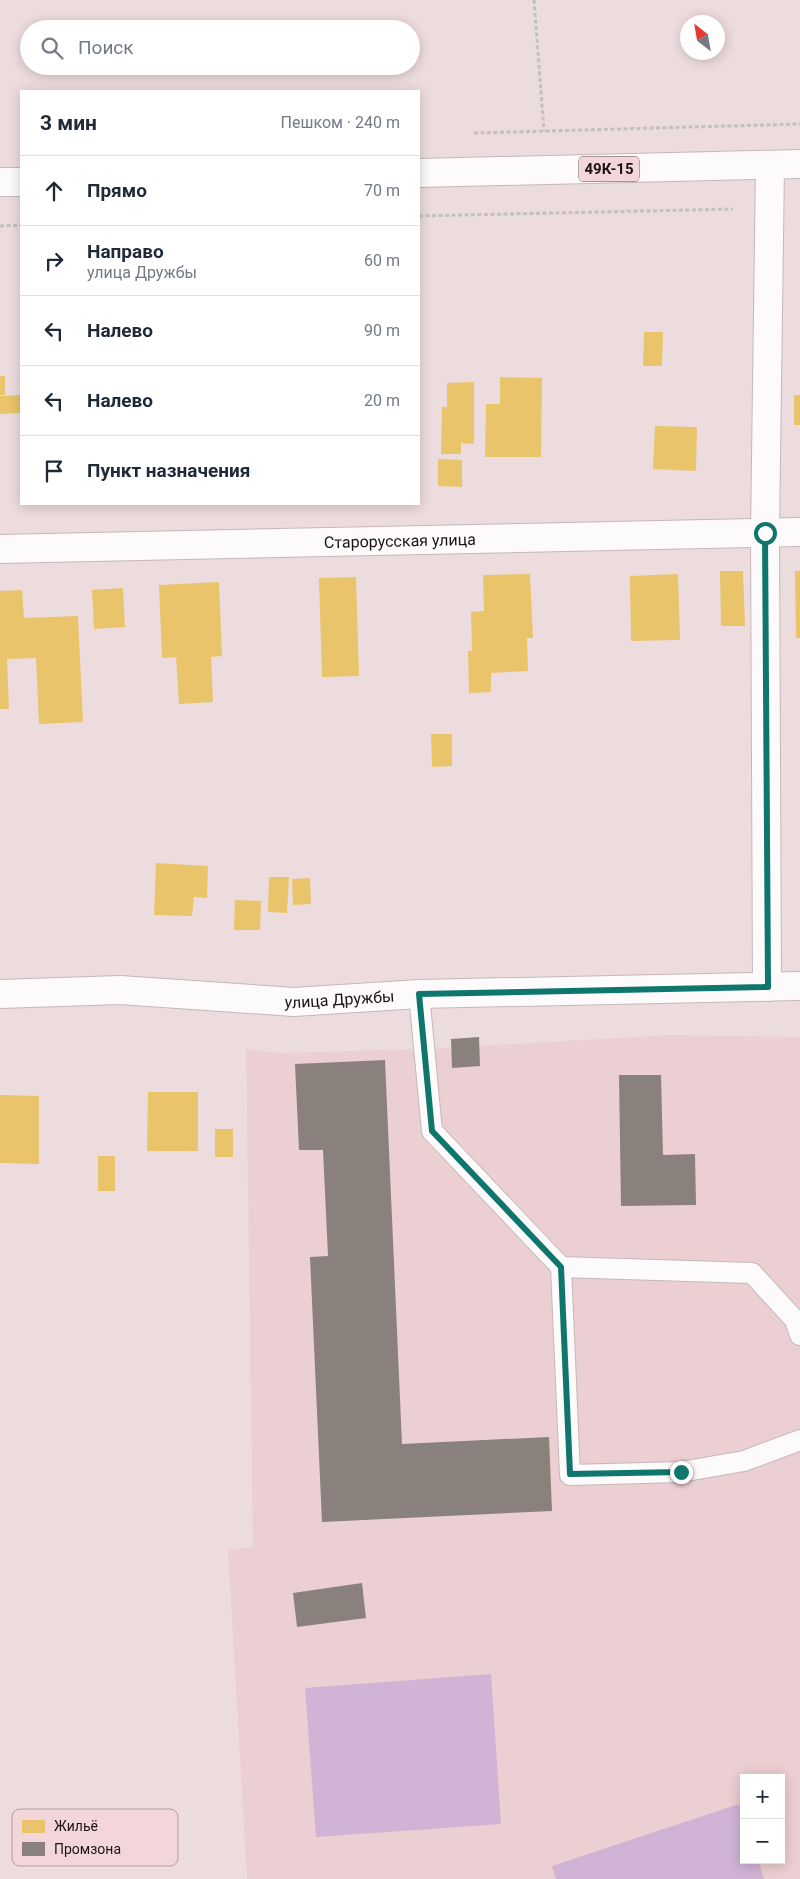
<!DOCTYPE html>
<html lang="ru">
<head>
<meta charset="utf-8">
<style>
  :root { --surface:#fff; --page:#f2f2f3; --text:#1f2937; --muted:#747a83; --line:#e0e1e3 }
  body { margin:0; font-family:Roboto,sans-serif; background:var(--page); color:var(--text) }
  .controls { position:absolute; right:15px; bottom:15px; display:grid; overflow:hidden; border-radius:0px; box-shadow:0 2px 12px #0003 }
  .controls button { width:45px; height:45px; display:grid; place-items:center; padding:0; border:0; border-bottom:1px solid var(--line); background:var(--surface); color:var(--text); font:25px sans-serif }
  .compass { position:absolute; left:680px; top:15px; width:45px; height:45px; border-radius:50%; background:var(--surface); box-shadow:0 2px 12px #0003; rotate:329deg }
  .stop { position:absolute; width:15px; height:15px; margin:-11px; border:4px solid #0f766e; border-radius:50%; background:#fff }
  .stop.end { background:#0f766e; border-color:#fff; box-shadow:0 1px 5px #0008 }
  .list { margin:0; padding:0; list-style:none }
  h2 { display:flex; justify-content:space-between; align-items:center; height:65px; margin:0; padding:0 20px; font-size:21px }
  h2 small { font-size:16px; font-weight:400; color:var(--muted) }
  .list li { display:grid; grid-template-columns:32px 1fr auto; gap:15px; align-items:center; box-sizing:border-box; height:70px; padding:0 20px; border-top:1px solid var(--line) }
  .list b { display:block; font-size:19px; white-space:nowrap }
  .list p { margin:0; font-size:16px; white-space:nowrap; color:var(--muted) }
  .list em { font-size:16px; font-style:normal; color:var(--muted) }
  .icon { flex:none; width:28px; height:28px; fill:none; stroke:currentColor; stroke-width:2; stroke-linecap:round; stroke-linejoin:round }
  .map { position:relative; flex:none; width:800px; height:1879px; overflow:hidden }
  .search { position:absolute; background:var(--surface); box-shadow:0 2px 12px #0003; left:20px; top:20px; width:400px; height:55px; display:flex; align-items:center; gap:12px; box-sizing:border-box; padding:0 18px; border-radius:28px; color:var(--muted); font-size:19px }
  .panel { position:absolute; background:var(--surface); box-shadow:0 2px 12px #0003; left:20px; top:90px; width:400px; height:415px; border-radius:0px }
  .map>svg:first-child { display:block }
  .built { fill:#ebcfd2; fill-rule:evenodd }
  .water { fill:#d0b3d5 }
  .homes { fill:#e9c46a }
  .industry { fill:#8a817c }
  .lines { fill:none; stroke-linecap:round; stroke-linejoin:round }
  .lane-casing { stroke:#c5b8ba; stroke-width:22 }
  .street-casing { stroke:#c5b8ba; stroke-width:30 }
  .primary-casing { stroke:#c5b8ba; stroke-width:30 }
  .path { stroke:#c4c0c0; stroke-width:3; stroke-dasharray:4 2.5; stroke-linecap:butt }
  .lane { stroke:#fcfafa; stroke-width:20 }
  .street { stroke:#fcfafa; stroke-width:28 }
  .primary { stroke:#fcfafa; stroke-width:28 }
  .route { stroke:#0f766e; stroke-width:6 }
  .labels { text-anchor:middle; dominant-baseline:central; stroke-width:5; stroke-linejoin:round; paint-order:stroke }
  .shield { fill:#f3d6d9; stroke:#5c4e4f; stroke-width:1 }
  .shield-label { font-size:15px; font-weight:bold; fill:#1c1314 }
  .street-label { font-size:16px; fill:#1c1314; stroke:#f3d6d9 }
  .key { fill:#f3d6d9; stroke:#b29c9e; stroke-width:1 }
  .key-label { font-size:14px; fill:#1c1314 }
</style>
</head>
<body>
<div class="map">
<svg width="800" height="1879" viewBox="0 0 800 1879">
  <rect width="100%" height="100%" fill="#eddcde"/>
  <!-- built -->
  <path class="built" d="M669 1035 800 1037V1879H247L228 1550 253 1547 246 1049 278 1053 425 1049ZM744 1778H781V1860H744Z"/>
  <!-- water -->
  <g class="water">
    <path d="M491 1674 501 1824 316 1837 305 1688Z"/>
    <path d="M739 1804 744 1818V1860H758L764 1879H556L552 1866Z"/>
  </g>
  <!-- homes -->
  <g class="homes">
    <path d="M644 332H663L662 366H643Z"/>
    <rect x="0" y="376" width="5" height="19"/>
    <path d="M500 377 542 378 541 457H485L486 404H500Z"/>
    <path d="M474 382V444L461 443V454H441L442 407H447V383Z"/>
    <path d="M21 395V413L0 414V396Z"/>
    <rect x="794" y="395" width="6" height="30"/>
    <path d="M655 426 697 427 696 471 653 469Z"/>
    <path d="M438 459 462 460V487L438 486Z"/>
    <path d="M720 571H743L745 626H721Z"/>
    <path d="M795 571H800V638H796Z"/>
    <path d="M530 574 533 638H527L528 671 491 673V692L469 693 468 651H472L471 612 484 611 483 575Z"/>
    <path d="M678 574 680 640 631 641 630 576Z"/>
    <path d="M356 577 359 676 322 677 319 578Z"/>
    <path d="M219 582 222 656 211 657 213 702 179 704 176 657 162 658 159 585Z"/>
    <path d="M123 588 125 627 94 629 92 590Z"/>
    <path d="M22 590 24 618 78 616 83 722 39 724 36 658 7 659 9 709H0V591Z"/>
    <path d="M431 734H452V766L432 767Z"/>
    <path d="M156 863 208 866 207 898 194 897 192 916 154 915Z"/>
    <path d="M269 877H289L287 913 268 912Z"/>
    <path d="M310 878 311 904 293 905 292 879Z"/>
    <path d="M235 900 261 901 260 930H234Z"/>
    <path d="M148 1092H198V1151H147Z"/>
    <path d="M0 1095 39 1096V1164L0 1163Z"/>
    <rect x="215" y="1129" width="18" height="28"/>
    <rect x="98" y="1156" width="17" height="35"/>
  </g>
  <!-- industry -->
  <g class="industry">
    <path d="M479 1037 480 1066 452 1068 451 1039Z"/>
    <path d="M385 1060 402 1444 549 1437 552 1511 322 1522 310 1257 328 1256 323 1150H299L295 1064Z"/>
    <path d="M619 1075H661L663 1155 695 1154 696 1205 621 1206Z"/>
    <path d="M362 1583 366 1618 297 1627 293 1593Z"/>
  </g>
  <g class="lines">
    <defs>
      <g id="lane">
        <path d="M419 994 432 1131 561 1267 570 1475 681 1472 744 1461 800 1440"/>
        <path d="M561 1267 752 1273 795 1320 800 1335"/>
      </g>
      <g id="street">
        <path id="s1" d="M0 549 800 532"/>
        <path d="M767 987 765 533 770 165"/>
        <path id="s2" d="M0 994 120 990 294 1002 419 994 800 986"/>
      </g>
      <g id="primary">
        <path d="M419 173 800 164"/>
        <path d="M0 182H21"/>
      </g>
    </defs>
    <!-- lane casing -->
    <use href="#lane" class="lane-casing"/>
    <!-- street casing -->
    <use href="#street" class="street-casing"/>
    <!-- primary casing -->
    <use href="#primary" class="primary-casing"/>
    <!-- path -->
    <g class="path">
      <path d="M534 0 544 131"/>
      <path d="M474 133 800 124"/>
      <path d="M419 216 733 209"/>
      <path d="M0 226 21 225"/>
    </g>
    <!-- lane -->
    <use href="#lane" class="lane"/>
    <!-- street -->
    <use href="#street" class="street"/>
    <!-- primary -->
    <use href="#primary" class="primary"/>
  </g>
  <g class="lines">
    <!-- route -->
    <path class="route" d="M681 1472 570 1474 561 1267 432 1131 419 994 768 987 765 533"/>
  </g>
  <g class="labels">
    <!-- shield labels -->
    <rect class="shield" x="579" y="156.5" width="60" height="25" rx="4"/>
    <g class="shield-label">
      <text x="609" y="169">49К-15</text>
    </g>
    <!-- street labels -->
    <g class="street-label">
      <text stroke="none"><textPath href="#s1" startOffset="400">Старорусская улица</textPath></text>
      <text stroke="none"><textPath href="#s2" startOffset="340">улица Дружбы</textPath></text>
    </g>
  </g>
  <!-- legend -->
  <rect x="12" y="1809" width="166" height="57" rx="8" class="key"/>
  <rect x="22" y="1820" width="23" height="13" fill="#e9c46a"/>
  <rect x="22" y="1842" width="23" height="14" fill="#8a817c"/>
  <g class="key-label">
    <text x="54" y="1831">Жильё</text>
    <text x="54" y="1854">Промзона</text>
  </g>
</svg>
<div class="controls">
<button>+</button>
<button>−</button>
</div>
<svg class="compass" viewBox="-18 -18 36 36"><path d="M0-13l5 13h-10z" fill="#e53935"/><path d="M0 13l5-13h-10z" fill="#747a83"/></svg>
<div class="stop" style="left:765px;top:533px"></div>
<div class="stop end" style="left:681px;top:1472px"></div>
<div class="search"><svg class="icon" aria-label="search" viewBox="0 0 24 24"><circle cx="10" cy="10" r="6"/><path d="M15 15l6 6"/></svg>Поиск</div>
<section class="panel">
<h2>3 мин<small>Пешком · 240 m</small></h2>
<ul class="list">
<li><svg class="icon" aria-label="ahead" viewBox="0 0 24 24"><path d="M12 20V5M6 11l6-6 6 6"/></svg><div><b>Прямо</b></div><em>70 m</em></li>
<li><svg class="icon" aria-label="right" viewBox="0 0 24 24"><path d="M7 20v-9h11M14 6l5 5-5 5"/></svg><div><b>Направо</b><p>улица Дружбы</p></div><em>60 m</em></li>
<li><svg class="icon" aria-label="left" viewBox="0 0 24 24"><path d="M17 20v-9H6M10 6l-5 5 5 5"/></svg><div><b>Налево</b></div><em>90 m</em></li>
<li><svg class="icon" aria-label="left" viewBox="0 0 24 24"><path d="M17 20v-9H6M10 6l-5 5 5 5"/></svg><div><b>Налево</b></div><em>20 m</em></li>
<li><svg class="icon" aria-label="arrive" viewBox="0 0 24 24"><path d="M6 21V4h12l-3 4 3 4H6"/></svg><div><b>Пункт назначения</b></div></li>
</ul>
</section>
</div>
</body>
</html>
